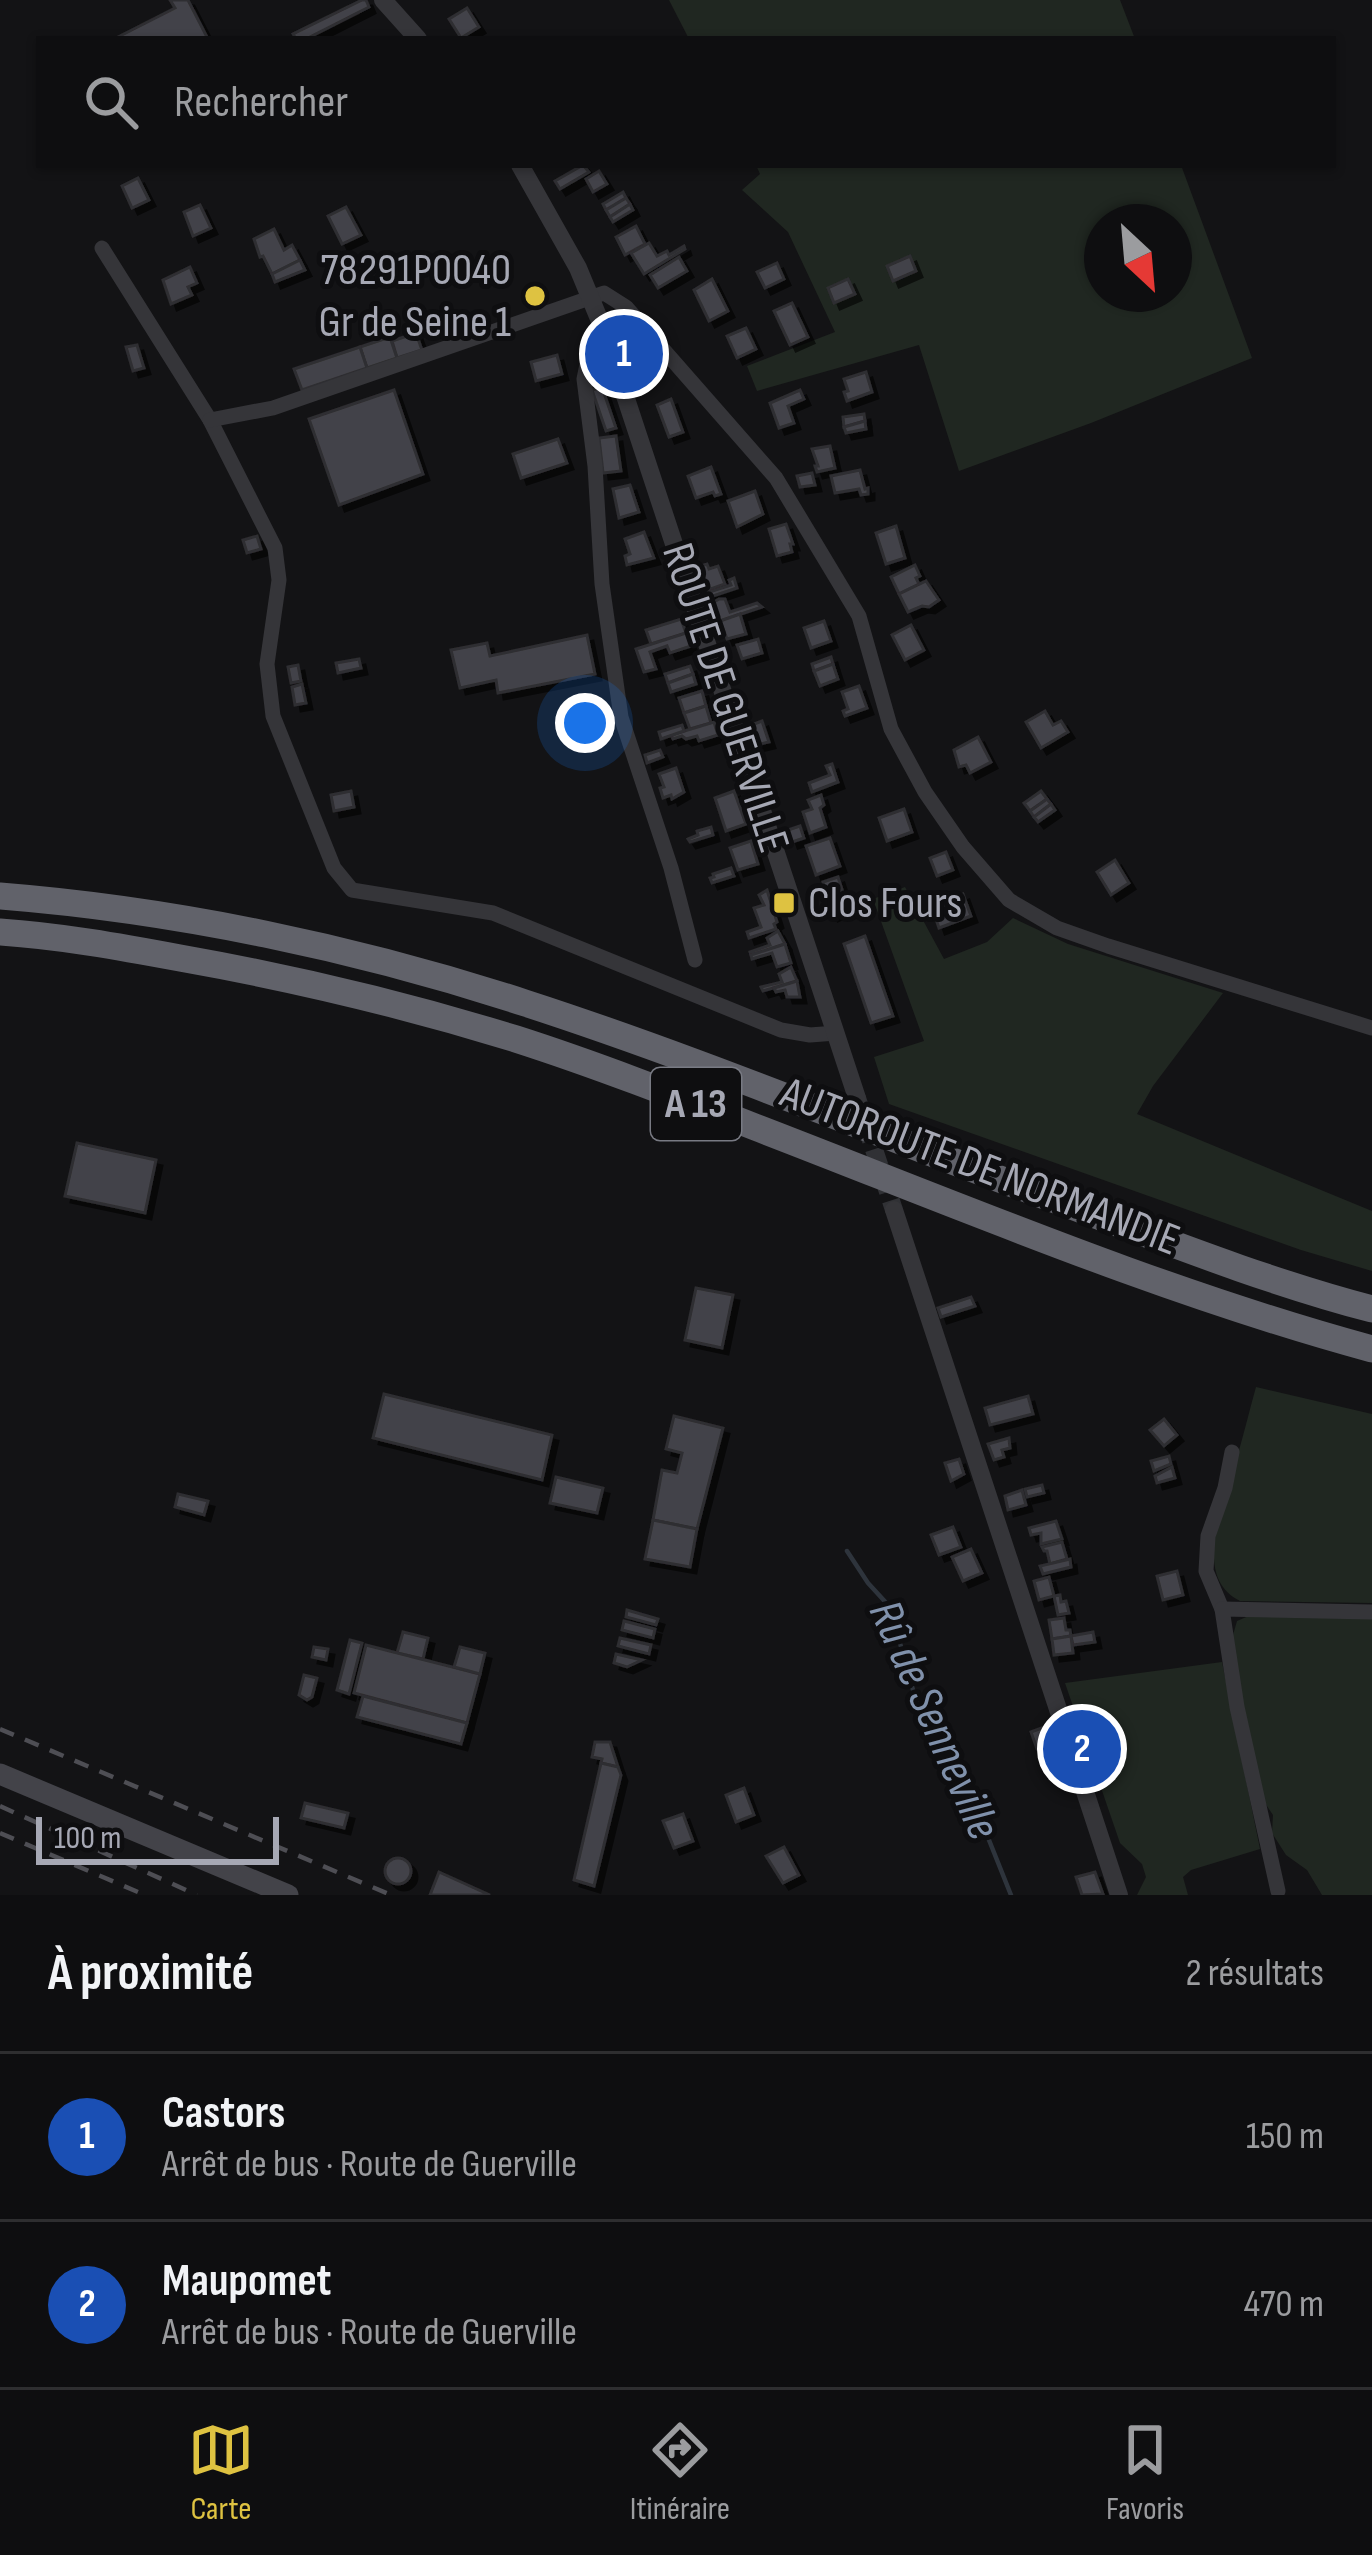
<!DOCTYPE html>
<html lang="fr">
<head>
<meta charset="utf-8">
<style>
  :root { --surface:#0e0e10; --page:#1c1c1e; --text:#f1f3f6; --muted:#9b9c9f; --line:#2e2e30; --accent:#dec241 }
  body { margin:0; font-family:"Sofia Sans Condensed",sans-serif; background:var(--page); color:var(--text) }
  .compass { position:absolute; left:1084px; top:204px; width:108px; height:108px; border-radius:50%; background:var(--surface); box-shadow:0 3px 9px #0004; rotate:154deg }
  .scale { position:absolute; left:36px; bottom:30px; width:243px; box-sizing:border-box; padding-left:12px; border:6px solid #a6a8b4; border-top:0; font-size:33px; line-height:42px; white-space:nowrap; color:#a6a8b4; -webkit-text-stroke:9px #0e0e10; paint-order:stroke }
  .you { position:absolute; left:585px; top:723px; width:42px; height:42px; margin:-30px; border:9px solid #fff; border-radius:50%; background:#1a73e8; box-shadow:0 0 0 18px #1a73e833 }
  .badge { display:grid; place-items:center; width:78px; height:78px; border-radius:50%; background:var(--accent); color:#fff; font-size:39px; font-weight:700 }
  .pin { position:absolute; translate:-50% -50%; border:6px solid #fff; box-shadow:0 3px 12px #0006 }
  .list { margin:0; padding:0; list-style:none }
  h2 { display:flex; justify-content:space-between; align-items:center; height:156px; margin:0; padding:0 48px; font-size:51px }
  h2 small { font-size:39px; font-weight:400; color:var(--muted) }
  .list li { display:grid; grid-template-columns:78px 1fr auto; gap:36px; align-items:center; box-sizing:border-box; height:168px; padding:0 48px; border-top:3px solid var(--line) }
  .list b { display:block; font-size:45px; white-space:nowrap }
  .list p { margin:0; font-size:39px; white-space:nowrap; color:var(--muted) }
  .list em { font-size:39px; font-style:normal; color:var(--muted) }
  .icon { flex:none; width:66px; height:66px; fill:none; stroke:currentColor; stroke-width:2; stroke-linecap:round; stroke-linejoin:round }
  .map { position:relative; flex:none; width:1372px; height:1895px; overflow:hidden }
  .search { position:absolute; background:var(--surface); box-shadow:0 3px 9px #0004; left:36px; right:36px; top:36px; height:132px; display:flex; align-items:center; gap:30px; box-sizing:border-box; padding:0 42px; border-radius:0px; color:var(--muted); font-size:45px }
  .sheet { height:492px; background:var(--surface) }
  nav { display:flex; justify-content:space-around; align-items:center; box-sizing:border-box; height:168px; border-top:3px solid var(--line); background:var(--surface); font-size:33px; color:var(--muted) }
  nav a { display:grid; justify-items:center; gap:6px }
  nav .on { color:var(--accent) }
  .map>svg:first-child { display:block }
  .green { fill:#202721; fill-rule:evenodd }
  .lines { fill:none; stroke-linecap:round; stroke-linejoin:round }
  .stream { stroke:#2e343c; stroke-width:4.5 }
  .building { fill:#434348; stroke:#2e2d30; stroke-width:3; filter:url(#shadow) }
  .tertiary-tunnel { stroke:#303135; stroke-width:18; stroke-dasharray:18 9; stroke-linecap:butt }
  .minor { stroke:#353539; stroke-width:15 }
  .tertiary { stroke:#353539; stroke-width:18 }
  .secondary { stroke:#434349; stroke-width:21 }
  .motorway { stroke:#61626a; stroke-width:27 }
  .rail { stroke:#4e4e54; stroke-width:4.5; stroke-dasharray:15 12; stroke-linecap:butt }
  .poi-dot { fill:#dec241; stroke:#0e0e10; stroke-width:4.5 }
  .labels { text-anchor:middle; dominant-baseline:central; stroke-width:10; stroke-linejoin:round; paint-order:stroke }
  .shield { fill:#0e0e10; stroke:#787a83; stroke-width:3 }
  .shield-label { font-size:42px; font-weight:bold; fill:#a6a8b4 }
  .poi-label { font-size:45px; fill:#a6a8b4; stroke:#0e0e10; text-anchor:end }
  .street-label { font-size:45px; fill:#a6a8b4; stroke:#0e0e10 }
  .water-label { font-size:48px; font-style:italic; fill:#8091ab; stroke:#0e0e10 }
</style>
</head>
<body>
<div class="map">
<svg width="1372" height="1895" viewBox="0 0 1372 1895">
  <defs>
    <filter id="shadow"><feDropShadow dx="6" dy="6" stdDeviation="0" flood-color="#0009"/></filter>
  </defs>
  <rect width="100%" height="100%" fill="#131315"/>
  <!-- green -->
  <g class="green">
    <path d="M669 0H1120L1135 39H689Z"/>
    <path d="M756 165H1181L1252 358 1091 423 959 471 919 345 757 391 747 366 835 332 788 232 742 190 760 174ZM1102 222H1174V294H1102Z"/>
    <path d="M905 887 944 959 987 942 1013 918 1068 944 1223 993 1153 1086 1137 1114 1372 1211V1271L1301 1250 889 1104 874 1057 924 1041 873 899Z"/>
    <path d="M1256 1387 1372 1414V1603L1240 1601C1190 1577 1225 1500 1236 1461 1243 1437 1249 1412 1256 1387Z"/>
    <path d="M1251 1615 1372 1617V1895H1322L1307 1870 1286 1855 1272 1833 1273 1815 1261 1797 1231 1642 1237 1621Z"/>
    <path d="M1222 1662 1260 1849 1191 1870 1183 1877 1188 1895H1137L1146 1877 1142 1864 1120 1843 1065 1683Z"/>
  </g>
  <g class="lines">
    <!-- stream -->
    <path class="stream" d="M847 1551 868 1583 890 1607 913 1690 941 1734 979 1815 1011 1895"/>
  </g>
  <!-- building -->
  <g class="building">
    <path d="M170 0H188L208 39H114L175 8Z"/>
    <path d="M362 0H366L369 7 306 39H296L293 34Z"/>
    <path d="M467 8 479 27 461 38 449 19Z"/>
    <path d="M583 165 589 172 560 189 555 181Z"/>
    <path d="M599 171 607 184 593 192 586 179Z"/>
    <path d="M138 178 149 200 132 208 122 186Z"/>
    <path d="M623 192 626 198 606 210 603 204Z"/>
    <path d="M626 198 630 204 610 217 606 210Z"/>
    <path d="M630 204 633 210 613 222 610 217Z"/>
    <path d="M200 205 211 228 193 236 184 212Z"/>
    <path d="M346 207 361 235 342 244 328 216Z"/>
    <path d="M636 226 645 244 625 255 616 237Z"/>
    <path d="M274 229 284 250 292 245 300 260 272 274 263 256 260 257 254 239Z"/>
    <path d="M649 243 657 256 667 251 669 255 684 246 685 249 644 274 631 253Z"/>
    <path d="M910 256 916 271 893 281 887 266Z"/>
    <path d="M679 257 687 271 658 288 650 275Z"/>
    <path d="M300 260 305 270 275 282 272 274Z"/>
    <path d="M777 263 784 279 765 288 757 272Z"/>
    <path d="M190 267 197 283 188 287 192 295 171 304 163 280Z"/>
    <path d="M712 279 728 311 709 321 694 290Z"/>
    <path d="M848 279 855 294 834 303 828 288Z"/>
    <path d="M792 303 808 337 790 345 774 311Z"/>
    <path d="M746 328 756 349 737 358 727 336Z"/>
    <path d="M416 333 422 350 397 358 392 341Z"/>
    <path d="M390 337 397 358 367 368 360 347Z"/>
    <path d="M137 345 144 368 133 371 126 347Z"/>
    <path d="M360 347 367 368 302 390 294 369Z"/>
    <path d="M557 355 562 374 536 381 531 362Z"/>
    <path d="M866 372 872 392 847 401 844 392 848 391 844 379Z"/>
    <path d="M602 387 616 428 606 431 592 390Z"/>
    <path d="M394 390 423 474 339 505 309 419Z"/>
    <path d="M800 390 804 399 788 406 794 423 779 428 770 403Z"/>
    <path d="M671 399 683 432 669 437 657 405Z"/>
    <path d="M864 414 865 421 844 427 843 417Z"/>
    <path d="M865 421 866 429 846 433 844 427Z"/>
    <path d="M616 436 621 471 603 473 599 438Z"/>
    <path d="M558 439 567 463 521 478 513 454Z"/>
    <path d="M830 446 835 468 817 472 815 466H818L812 449Z"/>
    <path d="M711 467 721 494 715 496 713 492 696 498 688 476Z"/>
    <path d="M860 470 865 489 868 488V494L861 495 859 489 835 493 831 476Z"/>
    <path d="M812 473 815 485 800 487 797 476Z"/>
    <path d="M630 485 639 512 619 518 613 489Z"/>
    <path d="M755 491 763 514 737 527 728 501Z"/>
    <path d="M786 524 793 544H790L792 552 777 556 769 529Z"/>
    <path d="M896 526 905 558 886 564 876 533Z"/>
    <path d="M644 532 654 558 627 565 625 556 630 554 625 539Z"/>
    <path d="M257 536 261 549 247 553 243 540Z"/>
    <path d="M707 564 709 569 718 566 725 584 708 590 700 566Z"/>
    <path d="M915 565 920 576 916 578 919 584 899 594 891 577Z"/>
    <path d="M734 578 737 588 710 597 709 592 731 585 729 580Z"/>
    <path d="M926 581 939 600 929 607 922 606 908 612 899 594Z"/>
    <path d="M719 599H725L730 612 757 603 762 607 711 624 715 621 709 605Z"/>
    <path d="M740 614 746 634 727 639 720 621Z"/>
    <path d="M681 619 686 633 651 644 646 630Z"/>
    <path d="M824 621 831 641 811 648 804 628Z"/>
    <path d="M911 625 924 650 905 660 892 635Z"/>
    <path d="M686 633 691 646 670 653 667 646 650 652 656 669 644 672 636 649Z"/>
    <path d="M587 635 595 674 498 693 496 680 460 688 451 650 487 643 490 656Z"/>
    <path d="M758 639 762 653 742 659 737 645Z"/>
    <path d="M831 657 833 664 814 671 812 664Z"/>
    <path d="M359 659 361 668 338 673 336 663Z"/>
    <path d="M833 664 838 679 820 686 814 671Z"/>
    <path d="M298 665 301 681 291 683 288 667Z"/>
    <path d="M690 666 693 674 668 683 665 674Z"/>
    <path d="M693 674 696 684 671 692 668 683Z"/>
    <path d="M302 684 306 703 295 705 292 687Z"/>
    <path d="M859 686 867 708 845 716 843 711 848 709 842 692Z"/>
    <path d="M702 691 706 706 684 713 679 698Z"/>
    <path d="M706 706 711 723 690 729 684 713Z"/>
    <path d="M1045 711 1053 725 1061 721 1068 732 1041 748 1026 722Z"/>
    <path d="M762 721 769 742 752 746 746 727Z"/>
    <path d="M714 722 718 735 699 741 697 736 686 739 682 736 673 739 671 735Z"/>
    <path d="M682 725 684 731 661 739 659 732Z"/>
    <path d="M978 737 991 762 970 773 966 765 959 767 954 750Z"/>
    <path d="M660 750 663 757 647 763 645 755Z"/>
    <path d="M832 764 838 782 812 792 809 783 830 775 826 766Z"/>
    <path d="M676 768 684 792 672 799 671 795 663 798 660 788 664 787 659 774Z"/>
    <path d="M351 791 354 807 334 811 331 795Z"/>
    <path d="M734 791 746 824 726 831 715 798Z"/>
    <path d="M1041 791 1047 799 1030 811 1024 803Z"/>
    <path d="M821 795 824 805 820 808 826 827 810 833 803 812 812 809 808 800Z"/>
    <path d="M1047 799 1051 804 1034 817 1030 811Z"/>
    <path d="M1051 804 1055 810 1038 822 1034 817Z"/>
    <path d="M904 809 912 832 887 841 879 818Z"/>
    <path d="M800 826 804 838 792 842 788 830Z"/>
    <path d="M711 827 713 835 690 842 688 839 698 835 697 831Z"/>
    <path d="M830 838 840 866 816 875 806 846Z"/>
    <path d="M751 841 758 864 738 870 730 848Z"/>
    <path d="M946 852 953 870 937 876 930 858Z"/>
    <path d="M1115 860 1129 883 1111 895 1097 872Z"/>
    <path d="M731 868 734 876 712 883 710 878 714 877 713 874Z"/>
    <path d="M838 877 848 908 832 915 823 882Z"/>
    <path d="M767 890 777 922 774 924 776 929 749 938 747 932 761 927 754 908 764 905 759 895Z"/>
    <path d="M963 894 971 916 939 928 931 905Z"/>
    <path d="M778 931 785 944 751 955 750 952 770 945 767 938Z"/>
    <path d="M865 936 893 1016 871 1023 844 944Z"/>
    <path d="M785 944 791 963 777 967 772 953 752 959 751 955Z"/>
    <path d="M791 967 797 981 763 991 761 987 782 982 779 974Z"/>
    <path d="M797 981 800 997H787L785 990 776 992 774 988Z"/>
    <path d="M77 1143 156 1160 145 1213 65 1196Z"/>
    <path d="M696 1288 733 1295 722 1348 685 1340Z"/>
    <path d="M971 1297 975 1306 941 1317 938 1308Z"/>
    <path d="M384 1394 552 1435 542 1480 373 1438Z"/>
    <path d="M1028 1396 1033 1414 990 1425 985 1408Z"/>
    <path d="M674 1416 723 1428 697 1529 653 1520 662 1470 677 1473 682 1453 666 1449Z"/>
    <path d="M1164 1419 1177 1435 1164 1446 1150 1430Z"/>
    <path d="M1009 1438 1010 1448 1002 1450 1004 1457 994 1460 988 1444Z"/>
    <path d="M1169 1456 1171 1464 1154 1471 1151 1461Z"/>
    <path d="M959 1459 964 1474 951 1481 945 1463Z"/>
    <path d="M1172 1467 1175 1478 1157 1483 1155 1476Z"/>
    <path d="M556 1477 603 1488 597 1513 550 1503Z"/>
    <path d="M1042 1485 1044 1493 1027 1497 1025 1489Z"/>
    <path d="M1022 1490 1026 1505 1008 1510 1005 1496Z"/>
    <path d="M178 1494 208 1501 204 1515 175 1507Z"/>
    <path d="M653 1520 697 1529 690 1567 645 1559Z"/>
    <path d="M1056 1521 1062 1539 1041 1544V1533L1031 1535 1029 1528Z"/>
    <path d="M953 1527 961 1547 939 1555 931 1535Z"/>
    <path d="M1062 1542 1067 1559 1050 1564 1047 1551H1044L1042 1547Z"/>
    <path d="M971 1549 982 1573 963 1581 952 1557Z"/>
    <path d="M1070 1559 1071 1567 1043 1574 1040 1566Z"/>
    <path d="M1177 1571 1183 1595 1163 1600 1157 1576Z"/>
    <path d="M1049 1577 1054 1596 1039 1600 1034 1581Z"/>
    <path d="M1060 1595 1061 1602 1066 1601 1069 1613 1058 1615 1054 1596Z"/>
    <path d="M627 1610 658 1619 656 1625 626 1617Z"/>
    <path d="M1064 1618 1066 1630H1070L1071 1636 1052 1639 1049 1620Z"/>
    <path d="M624 1621 655 1629 653 1638 622 1630Z"/>
    <path d="M403 1632 428 1638 423 1659 397 1653Z"/>
    <path d="M1093 1632 1095 1642 1073 1645 1071 1636Z"/>
    <path d="M1071 1636 1073 1653 1054 1655 1052 1639Z"/>
    <path d="M620 1638 651 1645 649 1654 618 1646Z"/>
    <path d="M350 1640 362 1643 349 1694 337 1690Z"/>
    <path d="M366 1645 480 1674 467 1723 354 1693Z"/>
    <path d="M314 1647 328 1649 326 1660 312 1657Z"/>
    <path d="M460 1647 485 1653 480 1674 454 1667Z"/>
    <path d="M616 1654 642 1660 627 1667 614 1663Z"/>
    <path d="M304 1675 317 1678 312 1697 307 1700 299 1695Z"/>
    <path d="M363 1696 467 1723 461 1744 357 1717Z"/>
    <path d="M1047 1726 1053 1745 1037 1749 1031 1732Z"/>
    <path d="M595 1742H610L618 1767 601 1763 602 1759 592 1757Z"/>
    <path d="M601 1763 618 1767 621 1775 594 1886 574 1880Z"/>
    <path d="M744 1788 754 1815 736 1822 726 1795Z"/>
    <path d="M305 1803 348 1813 344 1828 301 1818Z"/>
    <path d="M683 1814 693 1841 674 1848 663 1821Z"/>
    <path d="M784 1847 799 1875 783 1883 766 1856Z"/>
    <circle cx="398" cy="1871" r="13"/>
    <path d="M439 1872 490 1895H430Z"/>
    <path d="M1095 1872 1103 1894 1082 1895 1076 1877Z"/>
  </g>
  <g class="lines">
    <!-- tertiary-tunnel -->
    <path class="tertiary-tunnel" d="M857 1098 894 1210"/>
    <!-- minor -->
    <g class="minor">
      <path d="M102 248 210 420 275 548 279 580 267 664 273 716 334 868 352 890 493 913 781 1030 810 1035 836 1033"/>
      <path d="M602 326 592 340 584 379 595 466 602 584 621 717 671 868 695 960"/>
      <path d="M210 420 273 408 604 293 626 307 776 478 859 616 891 729 925 792 963 847 1009 900 1057 928 1108 946 1372 1028"/>
      <path d="M1222 1609 1206 1571 1208 1536 1225 1488 1232 1452"/>
      <path d="M1278 1891 1237 1707 1222 1609 1372 1612"/>
    </g>
    <!-- tertiary -->
    <g class="tertiary">
      <path d="M383 0 418 39"/>
      <path d="M520 165 578 268 602 326 857 1098"/>
      <path d="M894 1210 1119 1895"/>
    </g>
    <!-- secondary -->
    <path class="secondary" d="M0 1774 288 1895"/>
    <!-- motorway -->
    <g class="motorway">
      <path d="M0 896C176 910 357 948 525 1003 701 1060 872 1132 1045 1196 1153 1236 1261 1280 1372 1309"/>
      <path d="M0 932C60 936 121 947 180 958 293 978 406 1005 516 1039 597 1065 676 1096 755 1127 958 1205 1162 1292 1372 1349"/>
    </g>
    <!-- rail -->
    <g class="rail">
      <path d="M0 1729 391 1895"/>
      <path d="M0 1806 197 1895"/>
      <path d="M0 1833 145 1895"/>
    </g>
  </g>
  <!-- markers -->
  <g class="poi-dot">
    <circle cx="535" cy="296" r="12"/>
    <rect x="772" y="891" width="24" height="24" rx="6"/>
  </g>
  <g class="labels">
    <!-- shield labels -->
    <rect class="shield" x="651" y="1068" width="90" height="72" rx="9"/>
    <g class="shield-label">
      <text x="696" y="1104">A 13</text>
    </g>
    <!-- poi labels -->
    <g class="poi-label">
      <text x="511" y="270">78291P0040<tspan x="511" dy="52">Gr de Seine 1</tspan></text>
      <text x="808" y="903" text-anchor="start">Clos Fours</text>
    </g>
    <!-- street labels -->
    <g class="street-label">
      <text transform="translate(725 698) rotate(72)">ROUTE DE GUERVILLE</text>
      <text transform="translate(980 1167) rotate(21)">AUTOROUTE DE NORMANDIE</text>
    </g>
    <!-- water labels -->
    <g class="water-label">
      <text transform="translate(934 1720) rotate(66)">Rû de Senneville</text>
    </g>
  </g>
</svg>
<svg class="compass" viewBox="-18 -18 36 36"><path d="M0-13l5 13h-10z" fill="#e53935"/><path d="M0 13l5-13h-10z" fill="#9b9c9f"/></svg>
<div class="scale">100 m</div>
<div class="you"></div>
<div class="pin badge" style="left:624px;top:354px;background:#1a4fb4">1</div>
<div class="pin badge" style="left:1082px;top:1749px;background:#1a4fb4">2</div>
<div class="search"><svg class="icon" aria-label="search" viewBox="0 0 24 24"><circle cx="10" cy="10" r="6"/><path d="M15 15l6 6"/></svg>Rechercher</div>
</div>
<section class="sheet">
<h2>À proximité<small>2 résultats</small></h2>
<ul class="list">
<li><span class="badge" style="background:#1a4fb4">1</span><div><b>Castors</b><p>Arrêt de bus · Route de Guerville</p></div><em>150 m</em></li>
<li><span class="badge" style="background:#1a4fb4">2</span><div><b>Maupomet</b><p>Arrêt de bus · Route de Guerville</p></div><em>470 m</em></li>
</ul>
</section>
<nav>
<a class="on"><svg class="icon" aria-label="map" viewBox="0 0 24 24"><path d="M3 6l6-2 6 2 6-2v14l-6 2-6-2-6 2zM9 4v14M15 6v14"/></svg>Carte</a>
<a><svg class="icon" aria-label="directions" viewBox="0 0 24 24"><path d="M12 3l9 9-9 9-9-9zM9 14v-3h6M13 9l2 2-2 2"/></svg>Itinéraire</a>
<a><svg class="icon" aria-label="saved" viewBox="0 0 24 24"><path d="M7 4h10v16l-5-4-5 4z"/></svg>Favoris</a>
</nav>
</body>
</html>
